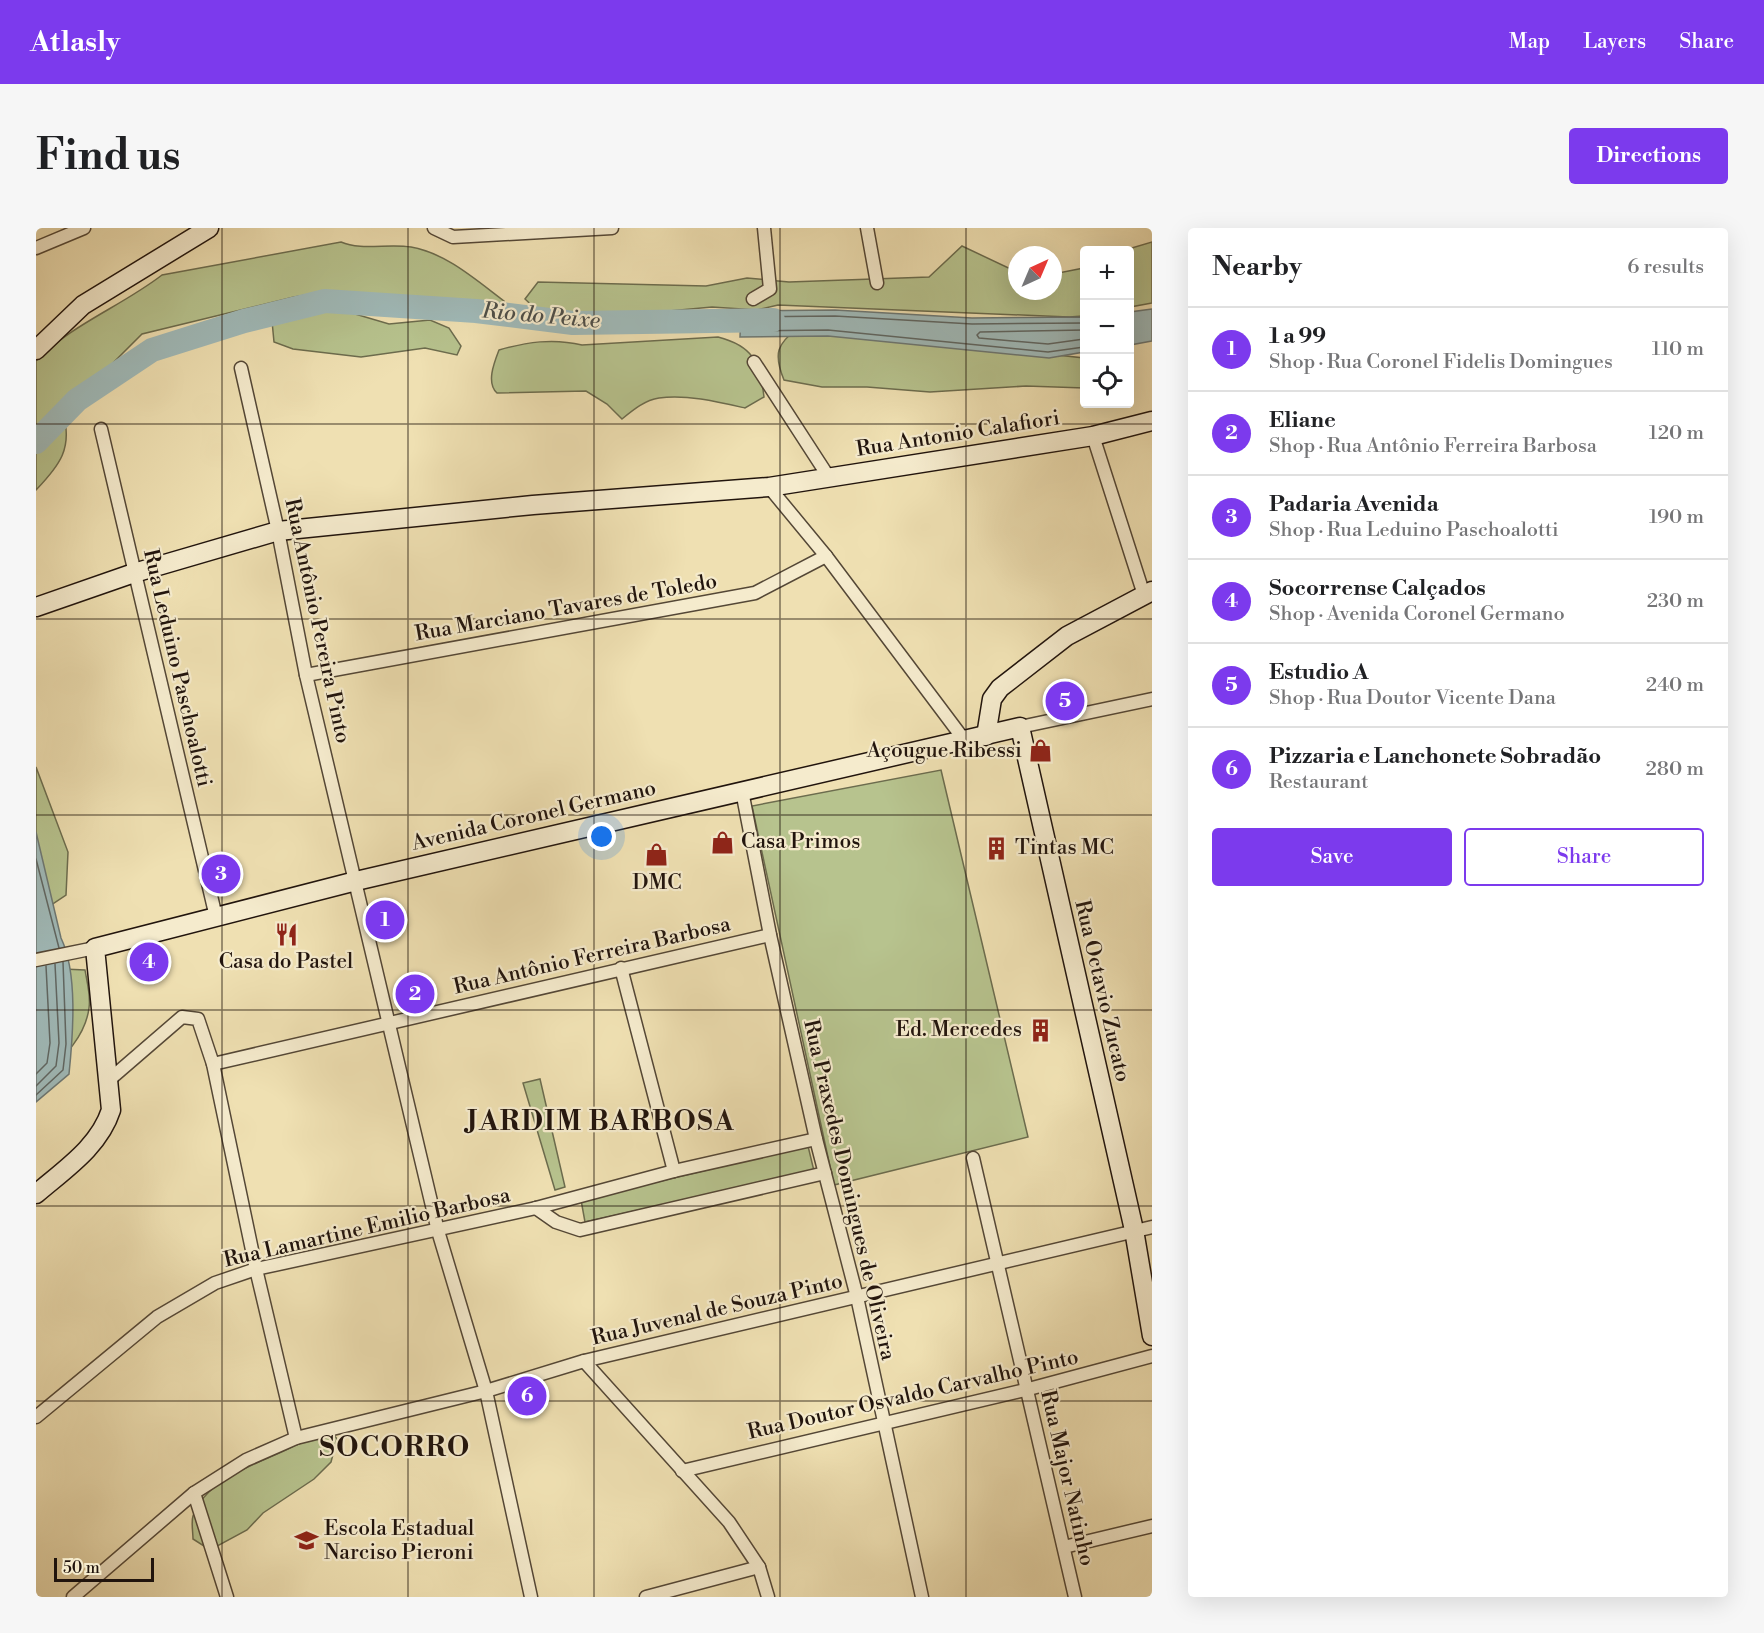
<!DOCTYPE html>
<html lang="en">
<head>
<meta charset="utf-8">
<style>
  :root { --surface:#fff; --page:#f6f6f6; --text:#202124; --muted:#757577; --line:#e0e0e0; --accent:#7c3aed }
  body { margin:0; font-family:"Libre Bodoni",serif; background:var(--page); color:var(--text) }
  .controls { position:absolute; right:18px; top:18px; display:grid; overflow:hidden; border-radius:6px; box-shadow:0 6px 24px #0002 }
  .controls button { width:54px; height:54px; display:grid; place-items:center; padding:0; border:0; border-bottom:2px solid var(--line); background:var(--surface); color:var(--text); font:30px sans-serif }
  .compass { position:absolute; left:972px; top:18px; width:54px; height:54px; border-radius:50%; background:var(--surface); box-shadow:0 6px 24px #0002; rotate:44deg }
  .scale { position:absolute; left:18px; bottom:15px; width:100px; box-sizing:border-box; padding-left:6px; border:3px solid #21140d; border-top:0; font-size:16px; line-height:21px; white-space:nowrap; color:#21140d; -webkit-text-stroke:4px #f5ebcd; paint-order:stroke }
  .you { position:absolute; left:566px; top:609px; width:21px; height:21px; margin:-15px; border:4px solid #fff; border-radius:50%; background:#1a73e8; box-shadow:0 0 0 9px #1a73e833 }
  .badge { display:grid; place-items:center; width:39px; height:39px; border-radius:50%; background:var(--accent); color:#fff; font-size:20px; font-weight:700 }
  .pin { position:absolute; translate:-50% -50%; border:3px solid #fff; box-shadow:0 2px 6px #0006 }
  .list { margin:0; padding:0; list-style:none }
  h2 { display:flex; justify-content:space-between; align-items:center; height:78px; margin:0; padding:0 24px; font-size:26px }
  h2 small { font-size:20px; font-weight:400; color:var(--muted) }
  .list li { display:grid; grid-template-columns:39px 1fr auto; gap:18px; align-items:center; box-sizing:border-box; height:84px; padding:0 24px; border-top:2px solid var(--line) }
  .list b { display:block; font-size:22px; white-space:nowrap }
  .list p { margin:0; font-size:20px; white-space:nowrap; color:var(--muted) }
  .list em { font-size:20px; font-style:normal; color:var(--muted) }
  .actions { display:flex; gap:12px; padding:18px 24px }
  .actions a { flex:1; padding:14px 0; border:2px solid var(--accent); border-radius:6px; text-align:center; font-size:21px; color:var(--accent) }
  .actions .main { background:var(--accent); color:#fff }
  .icon { flex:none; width:33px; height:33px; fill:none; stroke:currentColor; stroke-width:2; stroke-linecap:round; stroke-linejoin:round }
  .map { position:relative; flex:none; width:1116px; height:1369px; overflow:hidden; border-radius:6px }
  header { display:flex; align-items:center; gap:36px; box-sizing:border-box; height:84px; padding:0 30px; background:var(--accent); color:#fff }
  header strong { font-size:28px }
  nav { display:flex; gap:33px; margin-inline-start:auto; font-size:21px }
  .intro { display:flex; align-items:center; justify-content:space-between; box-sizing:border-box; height:144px; padding:0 36px }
  h1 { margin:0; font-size:42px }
  .button { padding:15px 27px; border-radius:6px; background:var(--accent); color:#fff; font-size:21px; font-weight:700 }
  main { display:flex; gap:36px; padding:0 36px }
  aside { flex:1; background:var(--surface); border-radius:6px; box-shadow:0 6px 24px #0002 }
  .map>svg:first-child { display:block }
  .green { fill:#b7c38e; stroke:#6c6c4e; stroke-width:1.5 }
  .water { fill:#a0bab9; stroke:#6d7874; stroke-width:1.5 }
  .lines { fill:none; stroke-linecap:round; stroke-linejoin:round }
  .shore { stroke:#606763; stroke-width:1.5 }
  .river { stroke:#a0bab9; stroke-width:24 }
  .street-casing { stroke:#544736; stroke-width:15 }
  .secondary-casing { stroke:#21140d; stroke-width:21 }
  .street { stroke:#f5ebcd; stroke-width:12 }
  .secondary { stroke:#f5ebcd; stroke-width:18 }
  .grid { fill:none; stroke:#21140d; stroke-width:1.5; stroke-opacity:0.55 }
  .labels { text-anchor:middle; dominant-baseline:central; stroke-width:4.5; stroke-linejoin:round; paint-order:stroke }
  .street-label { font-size:21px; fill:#21140d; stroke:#f5ebcd }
  .poi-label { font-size:21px; fill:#21140d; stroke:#f5ebcd; text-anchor:start }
  .water-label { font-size:22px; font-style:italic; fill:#4d4e49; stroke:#f5ebcd }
  .district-label { font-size:27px; font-weight:bold; letter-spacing:1.5px; fill:#21140d; stroke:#f5ebcd }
</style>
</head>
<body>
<header>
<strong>Atlasly</strong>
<nav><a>Map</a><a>Layers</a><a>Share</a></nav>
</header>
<div class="intro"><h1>Find us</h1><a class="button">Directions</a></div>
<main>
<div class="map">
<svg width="1116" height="1369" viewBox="0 0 1116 1369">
  <rect width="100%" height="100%" fill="#efe0b2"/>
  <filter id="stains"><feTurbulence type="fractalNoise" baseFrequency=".00333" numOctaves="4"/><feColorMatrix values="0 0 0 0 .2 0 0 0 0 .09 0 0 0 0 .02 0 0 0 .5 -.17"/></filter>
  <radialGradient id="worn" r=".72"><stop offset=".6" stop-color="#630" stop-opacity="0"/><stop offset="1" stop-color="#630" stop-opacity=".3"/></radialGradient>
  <!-- green -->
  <g class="green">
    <path d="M305 14C325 23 353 15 375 19 410 25 440 52 468 73L453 88 411 84 302 66 281 65 258 69 106 106 27 185C37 220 24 237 0 262V133C36 96 86 78 126 47Z"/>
    <path d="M1116 14V75L1094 79V22H1089Z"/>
    <path d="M926 18 981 44V63H1017V46L1048 40V88L1033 89 742 77 721 82 676 79 568 89 548 95 506 87 489 71 502 54 670 58 711 50 753 54 893 49Z"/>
    <path d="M272 76 292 78 353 96 394 92 413 100 425 118 421 127 389 120 325 129 257 121 238 114 236 93 251 78Z"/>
    <path d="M763 99 1048 130V160L990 158 894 164 831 159H786L748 152C737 125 741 116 763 99Z"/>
    <path d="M682 109C717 118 724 134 728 169L709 180C683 174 650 166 623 170 609 172 597 182 586 191L571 176 550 163 461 165C450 155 458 135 463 122 491 114 517 110 546 117Z"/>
    <path d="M0 539 32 624 30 667 12 679 0 644Z"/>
    <path d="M905 542 992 909 798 957 716 578Z"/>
    <path d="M27 741 49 742C51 754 55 768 53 780 49 812 22 834 0 856Z"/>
    <path d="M504 851 529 959 519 962 487 855Z"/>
    <path d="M772 918 778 943 549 994 545 972Z"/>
    <path d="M292 1199 301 1211 295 1234 278 1251 227 1285 211 1302 174 1322 157 1311C157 1304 155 1294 157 1288 171 1248 226 1235 260 1217 271 1212 281 1204 292 1199Z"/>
  </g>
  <!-- water -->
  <g class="water">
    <path d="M1116 81V113L1094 117V84Z"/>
    <path d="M799 82 936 90 1048 89V124L1013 130 792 108 704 109 705 83Z"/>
    <path d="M0 604 25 710C42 745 37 807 33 846L0 874Z"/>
  </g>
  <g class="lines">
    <!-- shore -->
    <g class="shore">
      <path d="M1048 95 936 96 799 88 714 89 711 91 710 100 713 103 792 102 1012 124 1048 119"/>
      <path d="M1048 102 944 104 941 107 943 110 1012 116 1048 111"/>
      <path d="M0 631 23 720"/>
      <path d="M0 846 11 835 14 815 10 738"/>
      <path d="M0 858 20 838 23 815 19 736"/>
      <path d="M0 867 27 842 30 816 27 734"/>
    </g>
    <!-- river -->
    <path class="river" d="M0 214 41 172 116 122 208 93 289 73 440 83 537 95 737 92"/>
    <defs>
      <g id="street">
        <path d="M398 0 417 9 576 0"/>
        <path d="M831 0 841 55"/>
        <path d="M0 20 48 0"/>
        <path d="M717 71 734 61 728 0"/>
        <path d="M718 134 792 248"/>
        <path d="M205 140 242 303 270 447 402 1003 450 1163 495 1369"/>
        <path d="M65 201 180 689"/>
        <path d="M1057 208 1108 367"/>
        <path d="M733 259 790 328 929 513"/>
        <path d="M270 447 719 365 790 328"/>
        <path d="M984 499 1116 471"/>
        <path d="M706 563 734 707 780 911 821 1069 886 1369"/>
        <path d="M0 732 59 720"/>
        <path d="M585 740 638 943"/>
        <path d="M177 836 734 707"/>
        <path d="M73 852 146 789 162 791 177 836 220 1041 260 1210"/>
        <path d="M937 930 1039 1369"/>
        <path d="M500 980 520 994 544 1002 789 945"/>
        <path d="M548 1133 693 1294 723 1339 732 1369"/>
        <path d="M0 1189 121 1089 179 1055 220 1041 500 980 638 943 780 911"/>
        <path d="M646 1243 989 1162 1116 1128"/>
        <path d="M158 1265 191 1369"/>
        <path d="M1028 1319 1116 1298"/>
        <path d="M37 1369 158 1265 210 1232 260 1210 450 1163 548 1133 1116 999"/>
        <path d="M610 1369 723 1339"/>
      </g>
      <g id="secondary">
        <path d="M0 122 47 77 173 0"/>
        <path d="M0 379 98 345 242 303 497 277 733 259 1057 208 1116 193"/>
        <path d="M950 508 956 471 964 460 1031 408 1116 363"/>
        <path d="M0 966C29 941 63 919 75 882L59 720 320 653 984 499 1098 1002 1116 1108"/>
      </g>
    </defs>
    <!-- street casing -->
    <use href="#street" class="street-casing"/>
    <!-- secondary casing -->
    <use href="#secondary" class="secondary-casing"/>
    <!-- street -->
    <use href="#street" class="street"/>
    <!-- secondary -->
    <use href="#secondary" class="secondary"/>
  </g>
  <!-- grid -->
  <path class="grid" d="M186 0V1369M372 0V1369M558 0V1369M744 0V1369M930 0V1369M0 196H1116M0 391H1116M0 587H1116M0 782H1116M0 978H1116M0 1173H1116"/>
  <!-- icons -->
  <defs>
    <symbol id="shop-bare" viewBox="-9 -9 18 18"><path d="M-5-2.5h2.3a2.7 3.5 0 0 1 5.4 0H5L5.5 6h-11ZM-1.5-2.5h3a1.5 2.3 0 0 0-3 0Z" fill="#8f2418" stroke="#f5ebcd" stroke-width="2.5" paint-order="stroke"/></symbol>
    <symbol id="building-bare" viewBox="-9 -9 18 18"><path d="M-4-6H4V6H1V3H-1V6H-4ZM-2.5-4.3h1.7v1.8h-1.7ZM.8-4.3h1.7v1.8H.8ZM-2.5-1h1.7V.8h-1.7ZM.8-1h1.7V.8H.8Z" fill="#8f2418" stroke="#f5ebcd" stroke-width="2.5" paint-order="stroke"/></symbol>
    <symbol id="restaurant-bare" viewBox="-9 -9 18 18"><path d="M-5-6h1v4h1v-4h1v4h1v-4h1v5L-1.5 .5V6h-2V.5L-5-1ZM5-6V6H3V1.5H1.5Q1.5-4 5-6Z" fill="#8f2418" stroke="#f5ebcd" stroke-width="2.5" paint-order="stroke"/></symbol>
    <symbol id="school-bare" viewBox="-9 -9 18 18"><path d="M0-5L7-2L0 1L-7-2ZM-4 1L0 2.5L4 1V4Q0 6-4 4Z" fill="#8f2418" stroke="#f5ebcd" stroke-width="2.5" paint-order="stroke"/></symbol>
  </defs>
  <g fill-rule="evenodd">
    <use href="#shop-bare" x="988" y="506" width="33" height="33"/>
    <use href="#shop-bare" x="670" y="598" width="33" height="33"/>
    <use href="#building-bare" x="944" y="604" width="33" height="33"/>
    <use href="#shop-bare" x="604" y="610" width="33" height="33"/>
    <use href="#restaurant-bare" x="234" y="690" width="33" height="33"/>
    <use href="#building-bare" x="988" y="786" width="33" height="33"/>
    <use href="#school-bare" x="254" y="1296" width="33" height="33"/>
  </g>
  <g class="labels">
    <!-- street labels -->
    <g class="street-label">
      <text transform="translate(922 206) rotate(-9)">Rua Antonio Calafiori</text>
      <text transform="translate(530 380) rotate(-10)">Rua Marciano Tavares de Toledo</text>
      <text transform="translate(281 393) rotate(78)">Rua Antônio Pereira Pinto</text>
      <text transform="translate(141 440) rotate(77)">Rua Leduino Paschoalotti</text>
      <text transform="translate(498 588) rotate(-13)">Avenida Coronel Germano</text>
      <text transform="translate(556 728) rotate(-13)">Rua Antônio Ferreira Barbosa</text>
      <text transform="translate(1066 763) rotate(77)">Rua Octavio Zucato</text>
      <text transform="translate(813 962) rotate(77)">Rua Praxedes Domingues de Oliveira</text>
      <text transform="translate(331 1000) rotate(-13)">Rua Lamartine Emilio Barbosa</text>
      <text transform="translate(681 1082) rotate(-13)">Rua Juvenal de Souza Pinto</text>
      <text transform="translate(877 1167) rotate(-13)">Rua Doutor Osvaldo Carvalho Pinto</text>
      <text transform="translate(1031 1250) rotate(77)">Rua Major Natinho</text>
    </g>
    <!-- poi labels -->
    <g class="poi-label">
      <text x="986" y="523" text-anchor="end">Açougue Ribessi</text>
      <text x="705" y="614">Casa Primos</text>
      <text x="979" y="620">Tintas MC</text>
      <text x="621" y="655" text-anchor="middle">DMC</text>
      <text x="250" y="734" text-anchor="middle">Casa do Pastel</text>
      <text x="986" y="802" text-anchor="end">Ed. Mercedes</text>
      <text x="288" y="1301">Escola Estadual<tspan x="288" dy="24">Narciso Pieroni</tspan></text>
    </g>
    <!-- water labels -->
    <g class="water-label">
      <text transform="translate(505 88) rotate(5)">Rio do Peixe</text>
    </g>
    <!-- district labels -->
    <g class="district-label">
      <text x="565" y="894">JARDIM BARBOSA</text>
      <text x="359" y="1220">SOCORRO</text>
    </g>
  </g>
  <rect width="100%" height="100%" filter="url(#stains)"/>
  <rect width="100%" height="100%" fill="url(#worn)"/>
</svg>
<div class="controls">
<button>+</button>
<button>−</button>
<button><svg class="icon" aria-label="locate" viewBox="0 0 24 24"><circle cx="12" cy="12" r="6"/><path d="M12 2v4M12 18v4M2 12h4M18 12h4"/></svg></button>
</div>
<svg class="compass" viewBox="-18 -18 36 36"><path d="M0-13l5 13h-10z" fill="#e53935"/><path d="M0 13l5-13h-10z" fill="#757577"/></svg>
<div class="scale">50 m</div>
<div class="you"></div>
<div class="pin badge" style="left:349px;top:692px">1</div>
<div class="pin badge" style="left:379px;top:766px">2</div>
<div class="pin badge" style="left:185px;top:646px">3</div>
<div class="pin badge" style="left:113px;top:734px">4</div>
<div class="pin badge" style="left:1029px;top:473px">5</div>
<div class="pin badge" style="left:491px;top:1168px">6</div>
</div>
<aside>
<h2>Nearby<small>6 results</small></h2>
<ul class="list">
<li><span class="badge">1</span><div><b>1 a 99</b><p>Shop · Rua Coronel Fidelis Domingues</p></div><em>110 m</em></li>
<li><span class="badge">2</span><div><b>Eliane</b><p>Shop · Rua Antônio Ferreira Barbosa</p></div><em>120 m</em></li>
<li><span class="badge">3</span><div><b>Padaria Avenida</b><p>Shop · Rua Leduino Paschoalotti</p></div><em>190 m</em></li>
<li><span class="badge">4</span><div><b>Socorrense Calçados</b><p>Shop · Avenida Coronel Germano</p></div><em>230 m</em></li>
<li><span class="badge">5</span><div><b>Estudio A</b><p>Shop · Rua Doutor Vicente Dana</p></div><em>240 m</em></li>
<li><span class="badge">6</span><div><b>Pizzaria e Lanchonete Sobradão</b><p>Restaurant</p></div><em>280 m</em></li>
</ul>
<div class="actions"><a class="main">Save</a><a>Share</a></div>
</aside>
</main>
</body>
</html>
